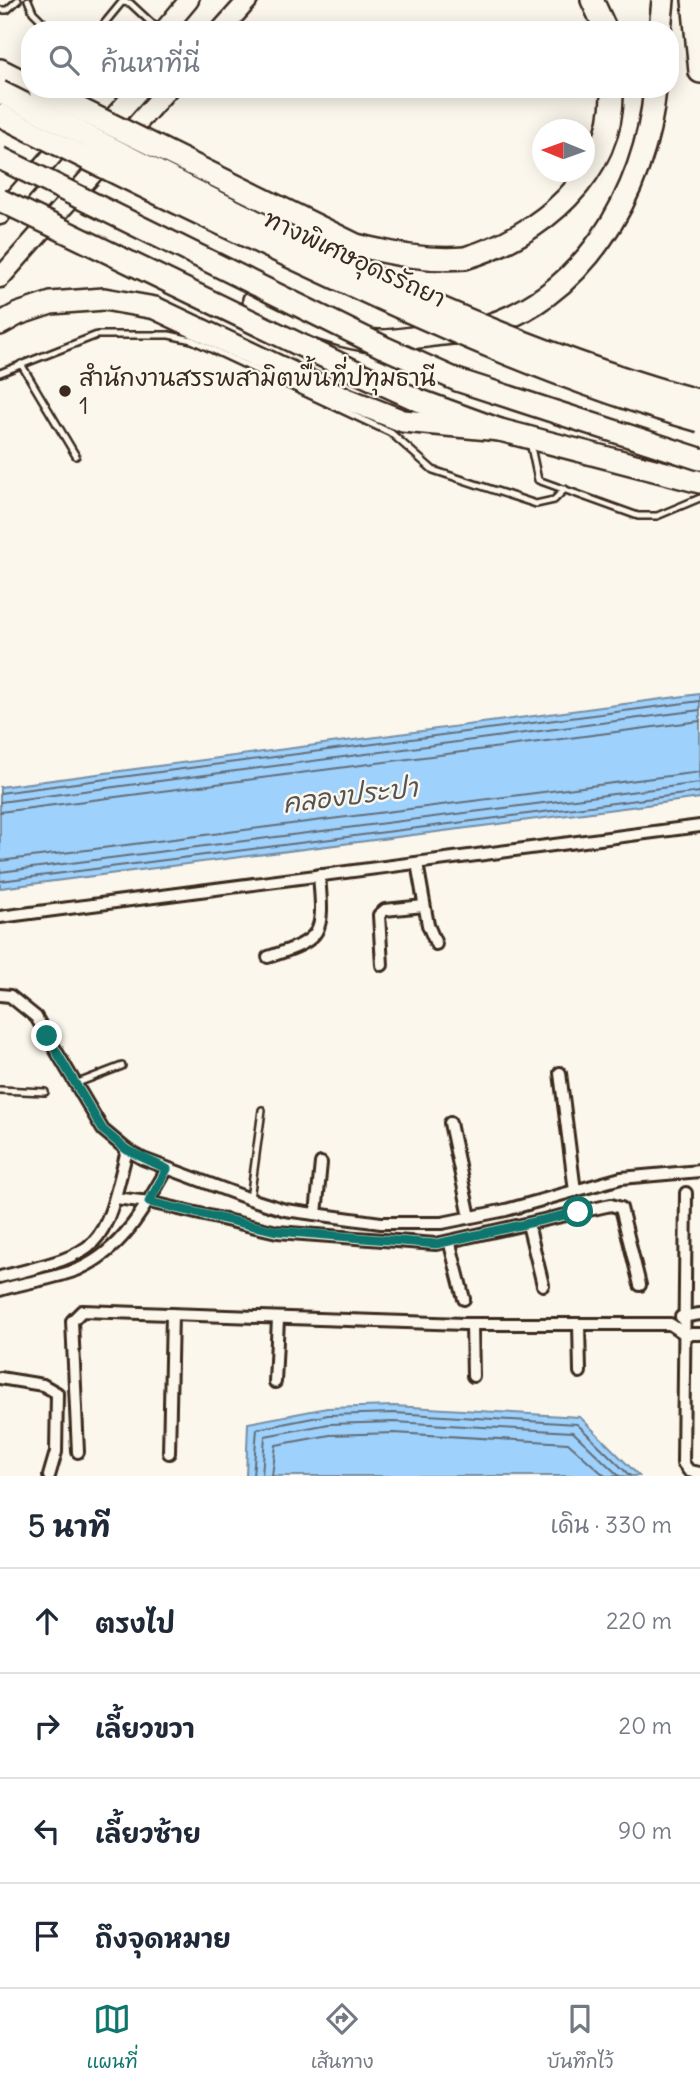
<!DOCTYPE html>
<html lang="th">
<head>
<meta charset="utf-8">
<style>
  :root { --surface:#fff; --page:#f2f2f3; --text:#1f2937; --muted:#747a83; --line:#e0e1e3; --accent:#0f766e }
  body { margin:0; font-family:Delius,"Playpen Sans Thai",sans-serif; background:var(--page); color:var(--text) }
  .compass { position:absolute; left:532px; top:119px; width:63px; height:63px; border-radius:50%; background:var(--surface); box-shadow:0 4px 18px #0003; rotate:271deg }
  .stop { position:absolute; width:21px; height:21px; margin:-16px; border:5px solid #0f766e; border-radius:50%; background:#fff }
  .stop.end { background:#0f766e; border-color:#fff; box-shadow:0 2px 7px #0008 }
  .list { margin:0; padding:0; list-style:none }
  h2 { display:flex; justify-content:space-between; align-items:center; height:91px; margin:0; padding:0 28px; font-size:30px }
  h2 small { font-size:23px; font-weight:400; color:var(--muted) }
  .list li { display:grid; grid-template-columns:46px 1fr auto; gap:21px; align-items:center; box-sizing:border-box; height:105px; padding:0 28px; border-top:2px solid var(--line) }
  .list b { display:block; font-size:26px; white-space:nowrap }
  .list em { font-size:23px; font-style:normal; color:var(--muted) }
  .icon { flex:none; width:38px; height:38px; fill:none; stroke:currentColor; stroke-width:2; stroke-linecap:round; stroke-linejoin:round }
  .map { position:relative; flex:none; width:700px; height:1476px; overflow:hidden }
  .search { position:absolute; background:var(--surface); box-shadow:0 4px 18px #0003; left:21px; right:21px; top:21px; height:77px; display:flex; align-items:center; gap:18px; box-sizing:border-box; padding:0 24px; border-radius:28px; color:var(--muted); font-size:26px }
  .sheet { height:511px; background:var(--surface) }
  nav { display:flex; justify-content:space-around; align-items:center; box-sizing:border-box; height:98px; border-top:2px solid var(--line); background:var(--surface); font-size:19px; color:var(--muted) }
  nav a { display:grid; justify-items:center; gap:4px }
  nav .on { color:var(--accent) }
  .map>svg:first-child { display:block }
  .water { fill:#9ed1fc; stroke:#768ea3; stroke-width:2 }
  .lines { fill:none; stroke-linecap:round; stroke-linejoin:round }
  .shore { stroke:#636d77; stroke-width:2 }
  .lane-casing { stroke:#3b2a1e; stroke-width:10 }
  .street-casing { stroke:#3b2a1e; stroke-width:16 }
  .primary-casing { stroke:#3b2a1e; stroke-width:23 }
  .highway-casing { stroke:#3b2a1e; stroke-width:26 }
  .lane { stroke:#fbf7ec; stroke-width:5 }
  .street { stroke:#fbf7ec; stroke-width:10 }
  .primary { stroke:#fbf7ec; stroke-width:18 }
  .highway { stroke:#fbf7ec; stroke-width:21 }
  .highway-bridge-casing { stroke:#3b2a1e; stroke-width:26; stroke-linecap:butt }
  .highway-bridge { stroke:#fbf7ec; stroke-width:21 }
  .route { stroke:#0f766e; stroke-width:9 }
  .poi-dot { fill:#3b2a1e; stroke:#fbf7ec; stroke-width:2.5 }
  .labels { text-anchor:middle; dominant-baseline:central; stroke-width:5; stroke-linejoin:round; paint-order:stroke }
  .street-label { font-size:24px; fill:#3b2a1e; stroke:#fbf7ec }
  .poi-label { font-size:24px; fill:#3b2a1e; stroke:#fbf7ec; text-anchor:start }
  .water-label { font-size:26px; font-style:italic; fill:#545456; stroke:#fbf7ec }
</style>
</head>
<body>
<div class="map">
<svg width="700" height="1476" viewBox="0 0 700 1476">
  <rect width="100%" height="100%" fill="#fbf7ec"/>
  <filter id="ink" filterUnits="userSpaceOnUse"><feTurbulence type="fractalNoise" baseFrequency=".0143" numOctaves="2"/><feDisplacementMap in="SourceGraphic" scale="14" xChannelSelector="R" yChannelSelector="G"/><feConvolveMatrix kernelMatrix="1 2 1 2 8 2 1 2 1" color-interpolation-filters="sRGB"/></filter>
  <g filter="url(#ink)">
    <!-- water -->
    <g class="water">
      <path d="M700 694V798L0 888V787Z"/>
      <path d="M394 1406 580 1417 639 1476H246L248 1423 327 1408Z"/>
    </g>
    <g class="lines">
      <!-- shore -->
      <g class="shore">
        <path d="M0 793 700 701"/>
        <path d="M0 802 700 710"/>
        <path d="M0 812 700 721"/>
        <path d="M0 861 700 772"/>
        <path d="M0 872 700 783"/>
        <path d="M0 881 700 792"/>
        <path d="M253 1476 257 1429 328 1415 394 1413 577 1424 630 1476"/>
        <path d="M262 1476 265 1436 329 1424 394 1422 573 1432 619 1476"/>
        <path d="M272 1476 276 1445 330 1435 394 1433 568 1443 605 1476"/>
      </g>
      <defs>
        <g id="lane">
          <path d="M28 0 33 12 51 30"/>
          <path d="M0 10H7L18 0"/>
          <path d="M99 30 122 2 130 3 159 30"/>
          <path d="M21 364 76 456"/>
          <path d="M0 373 97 335H169L192 340 391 433 433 470 536 504 554 500 565 489"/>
          <path d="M530 442 538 480 638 516H657L700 498"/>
          <path d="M75 1084 122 1066"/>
          <path d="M0 1090 45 1092"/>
          <path d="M250 1199 262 1110"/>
        </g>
        <g id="street">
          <path d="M417 863 428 925 436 944"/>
          <path d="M0 917 700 826"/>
          <path d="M268 957C324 939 324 934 319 875"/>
          <path d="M382 965 379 915 385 910 424 906"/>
          <path d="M0 995 10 996 36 1017 103 1130 127 1150 143 1159 250 1199 285 1210 381 1223H442L506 1210 621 1178 700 1171"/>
          <path d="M560 1073 575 1191"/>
          <path d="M450 1123 470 1217"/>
          <path d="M686 1193 683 1463 689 1471 700 1473"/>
          <path d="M115 1198 149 1202 277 1232 436 1244 611 1205 621 1208 640 1285"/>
          <path d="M316 1214 321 1163"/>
          <path d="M528 1224 543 1285"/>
          <path d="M450 1244 464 1299"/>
          <path d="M0 1277C103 1251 102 1253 127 1150"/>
          <path d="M0 1290C25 1282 54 1279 79 1269 122 1250 145 1208 167 1169"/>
          <path d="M681 1317 700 1314"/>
          <path d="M579 1324 580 1372"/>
          <path d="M472 1325 473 1376"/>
          <path d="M0 1378 43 1385 57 1393 56 1452 49 1476"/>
          <path d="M275 1382 278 1319"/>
          <path d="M78 1452 72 1321 82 1311 464 1324H670L685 1334H700"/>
          <path d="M169 1453 172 1314"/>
        </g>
        <g id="primary">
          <path d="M164 30 189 0"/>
          <path d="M221 30 248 0"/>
          <path d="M0 215 111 89"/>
          <path d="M0 278 168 89"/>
        </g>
        <g id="highway">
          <path d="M592 0 606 30"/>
          <path d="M693 0 700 72"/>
          <path d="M660 30 663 0"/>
          <path d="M0 70 30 85"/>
          <path d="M465 258C539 236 615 175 612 89"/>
          <path d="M254 300C289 316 326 334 364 340 387 343 411 338 433 335 447 333 462 333 475 329 582 303 646 192 655 89"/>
          <path d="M0 324 18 314 51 303 104 299 155 308 347 399 403 421 500 430"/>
          <path d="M348 368 418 400 500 430 700 482"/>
        </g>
      </defs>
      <!-- lane casing -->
      <use href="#lane" class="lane-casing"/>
      <!-- street casing -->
      <use href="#street" class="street-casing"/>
      <!-- primary casing -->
      <use href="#primary" class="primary-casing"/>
      <!-- highway casing -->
      <use href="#highway" class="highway-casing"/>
      <!-- lane -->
      <use href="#lane" class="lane"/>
      <!-- street -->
      <use href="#street" class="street"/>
      <!-- primary -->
      <use href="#primary" class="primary"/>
      <!-- highway -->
      <use href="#highway" class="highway"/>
      <defs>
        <g id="highway-bridge">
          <path d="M39 89 356 245C393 254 426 261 465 258"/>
          <path d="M0 92C223 203 459 336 700 401"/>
          <path d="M0 115C107 170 216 222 325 273 447 330 570 384 700 421"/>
          <path d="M0 158 383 347 457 380 700 459"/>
          <path d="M0 200 348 368"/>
        </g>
      </defs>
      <!-- highway-bridge casing -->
      <use href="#highway-bridge" class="highway-bridge-casing"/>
      <!-- highway-bridge -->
      <use href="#highway-bridge" class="highway-bridge"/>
    </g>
  </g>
  <g class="lines" filter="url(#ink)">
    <!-- route -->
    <path class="route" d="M47 1036 103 1130 127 1150 167 1169 149 1202 277 1231 436 1244 578 1212"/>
  </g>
  <!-- markers -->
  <circle class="poi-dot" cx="65" cy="391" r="7"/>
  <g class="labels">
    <!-- street labels -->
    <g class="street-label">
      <text transform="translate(355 258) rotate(25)">ทางพิเศษอุดรรัถยา</text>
    </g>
    <!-- poi labels -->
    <g class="poi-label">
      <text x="79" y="377">สำนักงานสรรพสามิตพื้นที่ปทุมธานี<tspan x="79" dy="28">1</tspan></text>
    </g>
    <!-- water labels -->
    <g class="water-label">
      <text transform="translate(350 795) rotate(-7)">คลองประปา</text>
    </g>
  </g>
</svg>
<svg class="compass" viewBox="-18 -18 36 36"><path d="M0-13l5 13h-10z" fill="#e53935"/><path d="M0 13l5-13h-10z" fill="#747a83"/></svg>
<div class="stop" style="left:578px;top:1212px"></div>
<div class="stop end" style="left:47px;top:1036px"></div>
<div class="search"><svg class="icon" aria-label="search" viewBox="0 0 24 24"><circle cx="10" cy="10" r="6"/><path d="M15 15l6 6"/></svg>ค้นหาที่นี่</div>
</div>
<section class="sheet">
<h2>5 นาที<small>เดิน · 330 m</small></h2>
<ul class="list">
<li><svg class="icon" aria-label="ahead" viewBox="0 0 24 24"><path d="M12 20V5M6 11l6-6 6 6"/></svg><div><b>ตรงไป</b></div><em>220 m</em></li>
<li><svg class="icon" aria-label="right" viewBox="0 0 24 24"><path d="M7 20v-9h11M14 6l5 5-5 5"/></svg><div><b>เลี้ยวขวา</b></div><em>20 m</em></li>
<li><svg class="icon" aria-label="left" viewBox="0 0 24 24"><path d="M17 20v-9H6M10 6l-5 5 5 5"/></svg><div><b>เลี้ยวซ้าย</b></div><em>90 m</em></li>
<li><svg class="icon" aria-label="arrive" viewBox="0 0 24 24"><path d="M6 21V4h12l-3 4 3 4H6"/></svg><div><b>ถึงจุดหมาย</b></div></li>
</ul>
</section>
<nav>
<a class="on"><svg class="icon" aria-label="map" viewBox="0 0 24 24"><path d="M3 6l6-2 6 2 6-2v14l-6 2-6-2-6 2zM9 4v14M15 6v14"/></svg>แผนที่</a>
<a><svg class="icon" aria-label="directions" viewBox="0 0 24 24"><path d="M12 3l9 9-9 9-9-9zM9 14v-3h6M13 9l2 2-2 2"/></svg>เส้นทาง</a>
<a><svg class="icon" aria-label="saved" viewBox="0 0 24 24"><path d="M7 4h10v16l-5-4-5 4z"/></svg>บันทึกไว้</a>
</nav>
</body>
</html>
